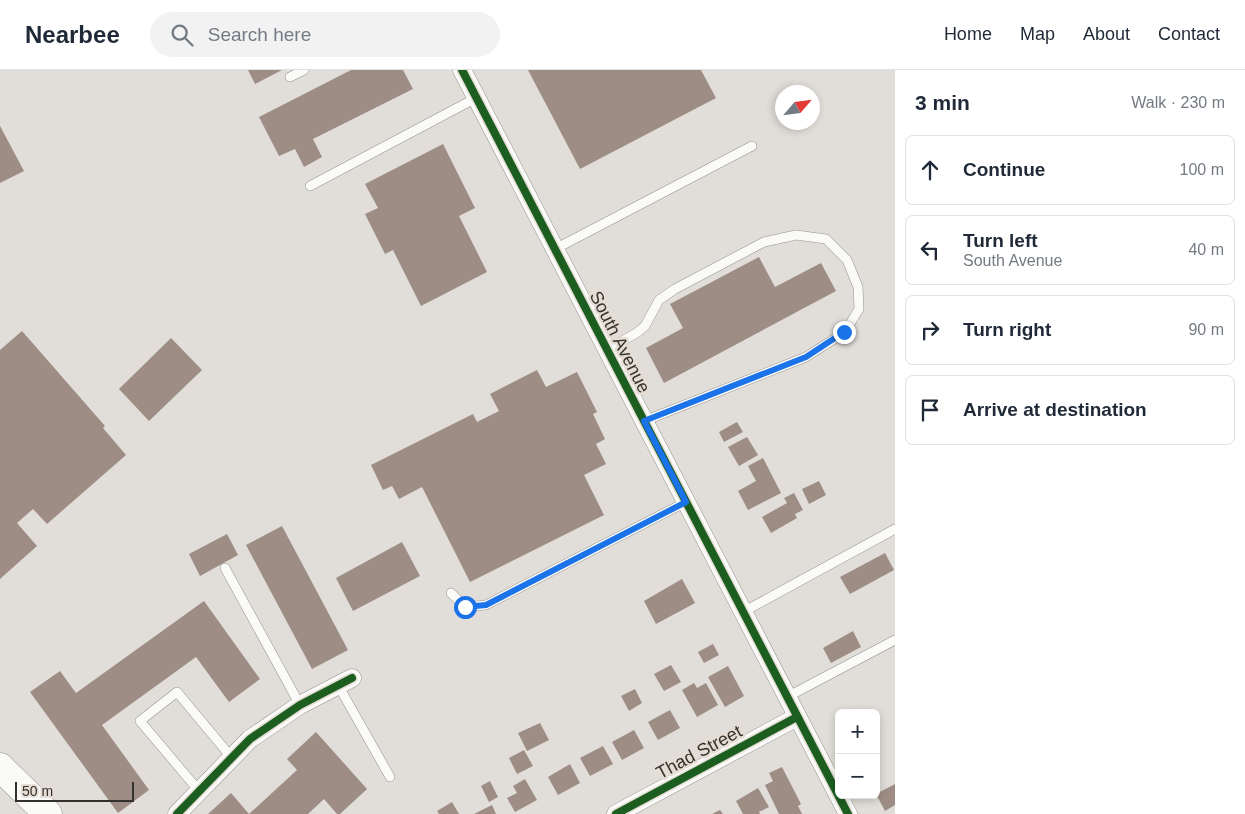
<!DOCTYPE html>
<html lang="en">
<head>
<meta charset="utf-8">
<style>
  :root { --surface:#fff; --page:#f2f2f3; --text:#1f2937; --muted:#747a83; --line:#e0e1e3 }
  body { margin:0; font-family:Arial,sans-serif; background:var(--page); color:var(--text) }
  .controls { position:absolute; right:15px; bottom:15px; display:grid; overflow:hidden; border-radius:8px; box-shadow:0 2px 8px #0003 }
  .controls button { width:45px; height:45px; display:grid; place-items:center; padding:0; border:0; border-bottom:1px solid var(--line); background:var(--surface); color:var(--text); font:25px sans-serif }
  .compass { position:absolute; left:775px; top:15px; width:45px; height:45px; border-radius:50%; background:var(--surface); box-shadow:0 2px 8px #0003; rotate:62deg }
  .scale { position:absolute; left:15px; bottom:12px; width:119px; box-sizing:border-box; padding-left:5px; border:2px solid #34312d; border-top:0; font-size:14px; line-height:18px; white-space:nowrap; color:#34312d; -webkit-text-stroke:4px #e5ddd4; paint-order:stroke }
  .stop { position:absolute; width:15px; height:15px; margin:-11px; border:4px solid #1a73e8; border-radius:50%; background:#fff }
  .stop.end { background:#1a73e8; border-color:#fff; box-shadow:0 1px 5px #0008 }
  .list { margin:0; padding:0; list-style:none }
  h2 { display:flex; justify-content:space-between; align-items:center; height:65px; margin:0; padding:0 20px; font-size:21px }
  h2 small { font-size:16px; font-weight:400; color:var(--muted) }
  .list li { display:grid; grid-template-columns:32px 1fr auto; gap:15px; align-items:center; box-sizing:border-box; height:70px; margin:0 10px 10px; padding:0 10px; border:1px solid var(--line); border-radius:8px }
  .list b { display:block; font-size:19px; white-space:nowrap }
  .list p { margin:0; font-size:16px; white-space:nowrap; color:var(--muted) }
  .list em { font-size:16px; font-style:normal; color:var(--muted) }
  .icon { flex:none; width:28px; height:28px; fill:none; stroke:currentColor; stroke-width:2; stroke-linecap:round; stroke-linejoin:round }
  .map { position:relative; flex:none; width:895px; height:744px; overflow:hidden }
  header { display:flex; align-items:center; gap:30px; box-sizing:border-box; height:70px; padding:0 25px; background:var(--surface); border-bottom:1px solid var(--line) }
  header strong { font-size:24px }
  nav { display:flex; gap:28px; margin-inline-start:auto; font-size:18px }
  .search { width:350px; height:45px; background:var(--page); display:flex; align-items:center; gap:12px; box-sizing:border-box; padding:0 18px; border-radius:28px; color:var(--muted); font-size:19px }
  main { display:flex }
  aside { flex:1; background:var(--surface) }
  .map>svg:first-child { display:block }
  .building { fill:#9e8d85 }
  .lines { fill:none; stroke-linecap:round; stroke-linejoin:round }
  .service-casing { stroke:#96938f; stroke-width:10 }
  .minor-casing { stroke:#96938f; stroke-width:19 }
  .primary-casing { stroke:#96938f; stroke-width:29 }
  .service { stroke:#fafaf9; stroke-width:9 }
  .minor { stroke:#fafaf9; stroke-width:18 }
  .primary { stroke:#fafaf9; stroke-width:28 }
  .cycleway-casing { stroke:#e5ddd4; stroke-width:11 }
  .cycleway { stroke:#1b5e20; stroke-width:8 }
  .route { stroke:#1a73e8; stroke-width:6 }
  .labels { text-anchor:middle; dominant-baseline:central; stroke-width:5; stroke-linejoin:round; paint-order:stroke }
  .street-label { font-size:18px; fill:#34312d; stroke:#e5ddd4 }
</style>
</head>
<body>
<header>
<strong>Nearbee</strong>
<div class="search"><svg class="icon" aria-label="search" viewBox="0 0 24 24"><circle cx="10" cy="10" r="6"/><path d="M15 15l6 6"/></svg>Search here</div>
<nav><a>Home</a><a>Map</a><a>About</a><a>Contact</a></nav>
</header>
<main>
<div class="map">
<svg width="895" height="744" viewBox="0 0 895 744">
  <rect width="100%" height="100%" fill="#e1ddd8"/>
  <!-- building -->
  <g class="building">
    <path d="M248 0H282L255 14Z"/>
    <path d="M351 0H403L413 19 313 69 322 87 304 97 295 79 279 86 259 47Z"/>
    <path d="M528 0H701L716 28 580 99Z"/>
    <path d="M0 56 24 101 0 113Z"/>
    <path d="M443 74 475 138 459 146 487 202 421 236 393 180 385 184 365 144 378 138 365 114Z"/>
    <path d="M759 187 775 217 821 193 836 221 664 313 646 278 683 258 670 234Z"/>
    <path d="M22 261 105 356 103 358 126 385 47 454 33 439 17 453 37 476 0 509V280Z"/>
    <path d="M171 268 202 300 149 351 119 319Z"/>
    <path d="M537 300 546 317 577 302 597 342 593 344 605 369 596 374 606 394 584 405 604 445 470 512 422 417 399 429 392 416 383 420 371 395 473 344 477 352 499 341 490 324Z"/>
    <path d="M737 352 743 362 724 372 719 362Z"/>
    <path d="M747 367 758 385 739 396 728 377Z"/>
    <path d="M763 388 781 423 748 440 738 421 756 411 748 396Z"/>
    <path d="M819 411 826 425 809 434 802 419Z"/>
    <path d="M794 423 803 440 795 444 797 448 771 463 762 447 787 433 784 428Z"/>
    <path d="M282 456 348 580 312 599 246 475Z"/>
    <path d="M227 464 238 485 200 506 189 484Z"/>
    <path d="M402 472 420 506 353 541 336 508Z"/>
    <path d="M885 483 894 500 850 524 840 507Z"/>
    <path d="M682 509 695 533 656 554 644 531Z"/>
    <path d="M204 531 260 609 229 632 196 587 102 655 149 720 118 743 30 622 60 601 76 623Z"/>
    <path d="M853 561 861 577 831 593 823 578Z"/>
    <path d="M713 574 719 585 704 593 698 582Z"/>
    <path d="M671 595 681 612 664 621 654 604Z"/>
    <path d="M728 596 744 626 725 637 708 607Z"/>
    <path d="M694 613 697 618 706 613 718 635 697 647 682 620Z"/>
    <path d="M635 619 642 633 629 641 621 626Z"/>
    <path d="M670 640 680 658 658 670 648 652Z"/>
    <path d="M540 653 549 670 527 681 518 663Z"/>
    <path d="M634 660 644 678 622 690 612 672Z"/>
    <path d="M316 662 367 719 340 744H337L324 729 308 744H208L231 723 249 744 297 700 287 689Z"/>
    <path d="M603 676 613 694 590 706 580 688Z"/>
    <path d="M524 680 533 696 517 704 509 688Z"/>
    <path d="M570 694 580 713 558 725 548 707Z"/>
    <path d="M782 697 801 734 798 736 802 744H779L765 715 773 711 769 703Z"/>
    <path d="M525 709 537 730 515 742 507 728 517 723 513 716Z"/>
    <path d="M490 711 498 727 489 732 481 716Z"/>
    <path d="M895 714V735L885 741 876 724Z"/>
    <path d="M758 718 769 737 759 742 760 744H743L736 731Z"/>
    <path d="M452 732 459 744H439L437 741Z"/>
    <path d="M492 735 496 744H474Z"/>
    <path d="M720 740 723 744H712Z"/>
  </g>
  <g class="lines">
    <defs>
      <g id="service">
        <path d="M290 7 304 0"/>
        <path d="M310 116 476 28"/>
        <path d="M555 179 752 76"/>
        <path d="M607 280 638 262 645 256 659 230 675 219 764 172 796 165 826 169 847 190 858 217 859 239 845 262 806 287 644 351"/>
        <path d="M225 498 300 635"/>
        <path d="M451 523 465 537 486 535 686 432"/>
        <path d="M743 542 895 459"/>
        <path d="M338 615 390 707"/>
        <path d="M787 627 895 570"/>
        <path d="M199 721 140 651 177 622 232 688"/>
      </g>
      <g id="minor">
        <path d="M462 0 848 744"/>
        <path d="M177 744 250 669 300 635 352 608"/>
        <path d="M616 744 797 647"/>
      </g>
      <path id="primary" d="M0 697 48 744"/>
    </defs>
    <!-- service casing -->
    <use href="#service" class="service-casing"/>
    <!-- minor casing -->
    <use href="#minor" class="minor-casing"/>
    <!-- primary casing -->
    <use href="#primary" class="primary-casing"/>
    <!-- service -->
    <use href="#service" class="service"/>
    <!-- minor -->
    <use href="#minor" class="minor"/>
    <!-- primary -->
    <use href="#primary" class="primary"/>
    <defs>
      <g id="cycleway">
        <path d="M462 0 848 744"/>
        <path d="M177 744 250 669 300 635 352 608"/>
        <path d="M616 744 797 647"/>
      </g>
    </defs>
    <!-- cycleway casing -->
    <use href="#cycleway" class="cycleway-casing"/>
    <!-- cycleway -->
    <use href="#cycleway" class="cycleway"/>
  </g>
  <g class="lines">
    <!-- route -->
    <path class="route" d="M465 537 486 535 686 432 644 351 806 287 844 262"/>
  </g>
  <g class="labels">
    <!-- street labels -->
    <g class="street-label">
      <text transform="translate(620 272) rotate(63)">South Avenue</text>
      <text transform="translate(699 682) rotate(-28)">Thad Street</text>
    </g>
  </g>
</svg>
<div class="controls">
<button>+</button>
<button>−</button>
</div>
<svg class="compass" viewBox="-18 -18 36 36"><path d="M0-13l5 13h-10z" fill="#e53935"/><path d="M0 13l5-13h-10z" fill="#747a83"/></svg>
<div class="scale">50 m</div>
<div class="stop" style="left:465px;top:537px"></div>
<div class="stop end" style="left:844px;top:262px"></div>
</div>
<aside>
<h2>3 min<small>Walk · 230 m</small></h2>
<ul class="list">
<li><svg class="icon" aria-label="ahead" viewBox="0 0 24 24"><path d="M12 20V5M6 11l6-6 6 6"/></svg><div><b>Continue</b></div><em>100 m</em></li>
<li><svg class="icon" aria-label="left" viewBox="0 0 24 24"><path d="M17 20v-9H6M10 6l-5 5 5 5"/></svg><div><b>Turn left</b><p>South Avenue</p></div><em>40 m</em></li>
<li><svg class="icon" aria-label="right" viewBox="0 0 24 24"><path d="M7 20v-9h11M14 6l5 5-5 5"/></svg><div><b>Turn right</b></div><em>90 m</em></li>
<li><svg class="icon" aria-label="arrive" viewBox="0 0 24 24"><path d="M6 21V4h12l-3 4 3 4H6"/></svg><div><b>Arrive at destination</b></div></li>
</ul>
</aside>
</main>
</body>
</html>
